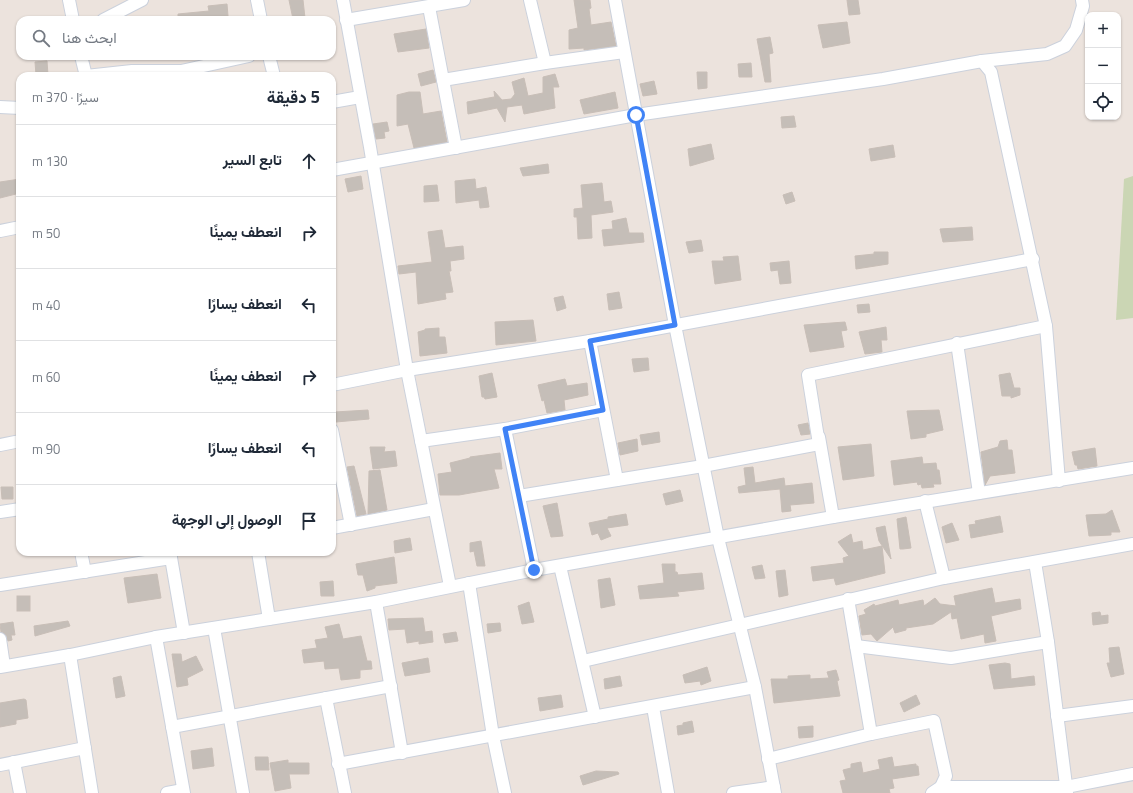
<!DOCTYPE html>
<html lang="ar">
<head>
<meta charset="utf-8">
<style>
  :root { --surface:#fff; --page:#f2f2f3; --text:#1f2937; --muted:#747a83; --line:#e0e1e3 }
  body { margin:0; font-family:"Titillium Web",Vazirmatn,sans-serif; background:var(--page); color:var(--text); direction:rtl }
  .controls { position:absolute; right:12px; top:12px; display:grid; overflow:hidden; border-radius:8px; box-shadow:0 1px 3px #0004 }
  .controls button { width:36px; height:36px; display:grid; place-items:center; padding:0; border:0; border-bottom:1px solid var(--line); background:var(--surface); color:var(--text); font:20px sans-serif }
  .stop { position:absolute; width:12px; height:12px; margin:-9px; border:3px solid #4083f6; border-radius:50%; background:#fff }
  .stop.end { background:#4083f6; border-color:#fff; box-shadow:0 1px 4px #0008 }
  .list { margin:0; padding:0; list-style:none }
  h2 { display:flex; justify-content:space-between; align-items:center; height:52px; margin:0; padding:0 16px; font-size:17px }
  h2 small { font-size:13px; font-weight:400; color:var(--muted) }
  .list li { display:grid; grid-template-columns:26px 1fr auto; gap:12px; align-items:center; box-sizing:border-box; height:72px; padding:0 16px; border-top:1px solid var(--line) }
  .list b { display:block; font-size:15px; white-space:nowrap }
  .list em { font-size:13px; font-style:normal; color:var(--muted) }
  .icon { flex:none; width:22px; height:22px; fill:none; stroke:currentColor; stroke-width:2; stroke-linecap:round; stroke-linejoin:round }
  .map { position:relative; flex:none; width:1133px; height:793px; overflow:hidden; direction:ltr }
  .search { position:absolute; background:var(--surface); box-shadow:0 1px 3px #0004; left:16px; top:16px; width:320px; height:44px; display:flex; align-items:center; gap:10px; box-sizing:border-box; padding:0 14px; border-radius:12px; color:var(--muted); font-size:15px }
  .panel { position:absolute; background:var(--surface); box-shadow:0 1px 3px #0004; left:16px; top:72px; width:320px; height:484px; border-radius:12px; direction:rtl }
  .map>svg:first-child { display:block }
  .cemetery { fill:#cbd6b4 }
  .building { fill:#c5beb8; stroke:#c8beb7 }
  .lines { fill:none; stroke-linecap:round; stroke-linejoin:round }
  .minor-casing { stroke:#cbd1dc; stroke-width:14 }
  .minor { stroke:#fff; stroke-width:12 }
  .route { stroke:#4083f6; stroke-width:5 }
</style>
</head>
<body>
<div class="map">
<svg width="1133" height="793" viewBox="0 0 1133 793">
  <rect width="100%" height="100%" fill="#ece3dd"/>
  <!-- cemetery -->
  <path class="cemetery" d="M1133 176V318L1116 320 1124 179Z"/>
  <!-- building -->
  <g class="building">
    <path d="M289 0H303L305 18 293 19Z"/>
    <path d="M574 0H590L591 8 589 9 591 25 611 22 616 46 584 50V48L569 49V30L578 28Z"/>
    <path d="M847 0H858L860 14 849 15Z"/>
    <path d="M227 4 228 16 216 17V20H178V14L209 11 208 6Z"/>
    <path d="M847 22 850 43 823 48 818 25Z"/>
    <path d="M426 29 429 48 398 52 394 34Z"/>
    <path d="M770 37 773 53 769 54 771 82H765L757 39Z"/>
    <path d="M47 61 48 75H36L35 62Z"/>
    <path d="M751 63 752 77H739L738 64Z"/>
    <path d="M433 70 436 82 421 86 418 74Z"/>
    <path d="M697 72H707V88L698 89Z"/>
    <path d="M555 74 559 87H553L555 108 524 114 522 105 507 107 505 122 497 108 468 114 467 102 494 97 495 100 494 91 502 100 511 99 515 94 512 82 524 78 528 96 543 93V77Z"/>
    <path d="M654 81 657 94 643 96 640 84Z"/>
    <path d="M409 92H420L423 114 441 111 447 142 414 148 408 124 397 126V95Z"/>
    <path d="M615 92 618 108 584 114 580 100Z"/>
    <path d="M794 116 796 127 782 128 781 117Z"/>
    <path d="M387 122 389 131 384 132 385 138 376 139 373 124Z"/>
    <path d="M711 144 714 159 690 166 688 149Z"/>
    <path d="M893 145 895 157 871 161 869 149Z"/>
    <path d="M548 164 549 173 523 176 520 168Z"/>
    <path d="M361 176 363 189 348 192 345 179Z"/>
    <path d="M20 179V193L0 198V182Z"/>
    <path d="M475 179 476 189 486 187 489 207 480 208 479 200 456 203 455 181Z"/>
    <path d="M602 183 604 202 611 201 613 212 591 215 592 238 578 239 577 217H574V209L583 208 581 185Z"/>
    <path d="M437 185 439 201 424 202V186Z"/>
    <path d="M792 192 795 201 786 204 783 195Z"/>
    <path d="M626 218 629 233H643L644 242 604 246 602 230 613 229 612 221Z"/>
    <path d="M972 227 973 240 943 242 940 229Z"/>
    <path d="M442 230 445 248 463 246 464 259 450 261 451 271H449L453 292 445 293 446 299 418 304 416 272 399 274 398 266 432 262 428 232Z"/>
    <path d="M701 240 703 251 689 253 686 242Z"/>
    <path d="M874 252H888V264L856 269 855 256 874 254Z"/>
    <path d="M738 256 741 280 715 284 712 261H724L723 257Z"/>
    <path d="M789 261 791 283 780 284 778 270 771 271 770 263Z"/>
    <path d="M619 292 622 308 609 310 607 294Z"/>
    <path d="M563 296 566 308 557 311 554 298Z"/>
    <path d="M869 304 870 312 858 313 857 305Z"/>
    <path d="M533 320 536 341 496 345 495 322Z"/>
    <path d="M845 322 847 330 841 331 844 347 810 352 804 325Z"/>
    <path d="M886 327 887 340H881L882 352 865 354 859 332Z"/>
    <path d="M439 328V337H445L447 353 420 356 418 332 425 330V329Z"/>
    <path d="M648 358 649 370 634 372 632 359Z"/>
    <path d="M492 373 497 397 485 399 484 397H482L479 376Z"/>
    <path d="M1010 373 1014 388H1020V395L1011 398V396H1002L999 375Z"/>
    <path d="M565 379 567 386 587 383 588 395 564 400 565 410 547 413 544 400 542 401 538 385Z"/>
    <path d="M368 410 369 419 336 422 335 412Z"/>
    <path d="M939 410 943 430 926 434V437L911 439 907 411Z"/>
    <path d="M808 423 810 434 801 435 798 425Z"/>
    <path d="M659 432 660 442 642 445 640 435Z"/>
    <path d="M637 439 638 451 620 455 618 443Z"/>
    <path d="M1007 440 1008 450H1012L1015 473 990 476 985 485 981 452 998 447 1000 441Z"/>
    <path d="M871 444 874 476 843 480 838 447Z"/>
    <path d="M370 447H385L384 452 395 451 397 466 373 469Z"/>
    <path d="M1095 448 1097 466 1078 469 1077 465H1075L1072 452Z"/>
    <path d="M500 453 502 469H494L499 488 459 495H440L438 474 452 472 450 463 470 458V457Z"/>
    <path d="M922 457 923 464 936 463 937 470H939L941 484H933L934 487 922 488 921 484 918 485 917 482 894 485 891 461Z"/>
    <path d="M354 466 366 514 357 516 347 467Z"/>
    <path d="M753 467 755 483 784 478 785 486 812 483 814 503 790 505 791 511 782 512 780 489 739 493 738 487 746 485 744 468Z"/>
    <path d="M380 470 387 510 368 514 369 471Z"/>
    <path d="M1 487H13V499H2Z"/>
    <path d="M680 490 683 501 666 505 663 494Z"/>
    <path d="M557 503 563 536 551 537 543 506Z"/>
    <path d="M1112 510 1120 532H1111V535L1089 536 1086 515 1106 514Z"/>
    <path d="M626 514 628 525 607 528 611 536 601 540 598 533 592 535 589 523 608 519V517Z"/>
    <path d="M1000 516 1003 532 971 538 969 525 976 524 975 521Z"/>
    <path d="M906 517 911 548 903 549H900L897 519Z"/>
    <path d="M952 523 959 540 946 543 942 527Z"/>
    <path d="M885 526 891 559 879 541 876 528Z"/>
    <path d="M851 534 853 543 862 541 863 550 882 546 885 573 836 585 834 578 813 581 811 567 844 563 843 558 849 556 838 542Z"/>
    <path d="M410 538 412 550 395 553 394 541Z"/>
    <path d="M481 541 485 566H477L474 551 470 552V543Z"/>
    <path d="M394 557 397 583 375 586V588L367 591 363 575H358L356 564Z"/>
    <path d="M662 564H675V572H677L678 575 702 573 704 589 677 592 679 596 640 599 638 586 664 583Z"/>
    <path d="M762 565 765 578 755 579 752 567Z"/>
    <path d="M785 570 788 595 779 597 776 571Z"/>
    <path d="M157 574 161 598 128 603 124 578Z"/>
    <path d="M610 578 615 605 601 608 598 580Z"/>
    <path d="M333 581 334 596H321L320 582Z"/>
    <path d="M992 588 995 603 1020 599 1021 609 991 616 996 641 985 643 984 634 961 639 957 618 952 619 951 612 933 624 906 628V630L895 633 893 627 877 641 871 634 862 635 859 616 866 614 864 610 874 604 875 606 898 600 899 605 923 600 924 606 935 598 940 604 956 606 954 596Z"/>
    <rect x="17" y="596" width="13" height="15"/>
    <path d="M529 602 534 622 522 624 518 606Z"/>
    <path d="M1100 612 1101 616 1108 615V623L1093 625 1092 613Z"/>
    <path d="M423 618 425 632 432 631 433 642 419 644V641L407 643 405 629 389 630 388 619Z"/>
    <path d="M68 621 70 626 35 636 34 626Z"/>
    <path d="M13 622 15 635H11L12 640 8 641 6 635 1 632 0 624Z"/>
    <path d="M500 623 501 631 488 633 487 624Z"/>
    <path d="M339 624 343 639 361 636 367 661H371L372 669 360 670V678L341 680 339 668 325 669 324 661 304 663 302 650 317 648 315 640 328 638 325 627Z"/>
    <path d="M456 632 458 641 445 643 443 634Z"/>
    <path d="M1119 647 1124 674 1111 677 1107 663H1110L1109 648Z"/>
    <path d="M172 654H181L182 662 196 656 203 670 187 678 188 685 177 687Z"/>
    <path d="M428 658 430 672 405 676 402 663Z"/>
    <path d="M1005 663 1010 664 1011 679 1034 676 1035 685 994 689 989 665Z"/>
    <path d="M707 667 711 681 701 685 700 681 685 683 683 675Z"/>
    <path d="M836 670 839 680 837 681 840 696 774 703 771 679H788V676L810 675V679L829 678 827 672Z"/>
    <path d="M121 676 125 696 116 698 113 678Z"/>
    <path d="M620 676 622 686 605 689 604 679Z"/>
    <path d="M561 695 563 707 540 711 538 698Z"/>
    <path d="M916 695 920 704 904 712 900 703Z"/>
    <path d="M24 699 26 700 28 718 16 720V724L0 727V703Z"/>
    <path d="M692 721 694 732 678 735 677 726 683 725V723Z"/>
    <path d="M813 726V737L799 738 798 727Z"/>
    <path d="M212 748 214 766 193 769 191 751Z"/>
    <path d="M255 757H268L269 770H256Z"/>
    <path d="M892 757 894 767 916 764V766H918L919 775 892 779 894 788 889 789 890 793H843L840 781 846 780 843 770 851 768V764L861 762 863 773 880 769 878 760Z"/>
    <path d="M288 760V763H309V774H289L291 788 275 791 270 763Z"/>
    <path d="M596 771 618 772 619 774 583 785 580 776Z"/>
  </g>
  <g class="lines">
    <defs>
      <g id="minor">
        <path d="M69 0 73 20"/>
        <path d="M257 0 261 20"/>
        <path d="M343 0 370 147 407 370 450 586"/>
        <path d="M530 0 545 63"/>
        <path d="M615 0 675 325 718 538 755 687 775 793"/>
        <path d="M429 7 456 148"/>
        <path d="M103 20 142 0"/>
        <path d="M346 20 464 0"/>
        <path d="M81 56 86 76"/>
        <path d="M269 56 274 76"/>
        <path d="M982 61 991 72 1046 326 1059 481"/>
        <path d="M86 76 132 71H181L249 56"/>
        <path d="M443 80 545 63 624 52"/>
        <path d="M332 102 360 97"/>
        <path d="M0 107 20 108"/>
        <path d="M332 170 636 115 883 79 982 61 1047 54 1065 46 1076 30 1083 6 1082 0"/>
        <path d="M0 231 20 227"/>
        <path d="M590 341 617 480"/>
        <path d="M957 343 979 493"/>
        <path d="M332 385 407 370 590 341 1033 259"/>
        <path d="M505 429 534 570"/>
        <path d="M332 430 351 525"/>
        <path d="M819 437 833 517"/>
        <path d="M421 441 505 429 603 410"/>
        <path d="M0 445 20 441"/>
        <path d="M519 496 703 466 819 444 808 375 1046 326"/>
        <path d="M925 501 944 578"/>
        <path d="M0 512 20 509"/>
        <path d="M332 528 434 509"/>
        <path d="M81 552 85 572"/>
        <path d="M170 552 184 633"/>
        <path d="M258 552 269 619"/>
        <path d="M1035 562 1048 642 1067 793"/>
        <path d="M560 566 595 717"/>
        <path d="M469 583 493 736 505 793"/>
        <path d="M0 585 171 558"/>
        <path d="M848 599 871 734 934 721 946 776 941 787"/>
        <path d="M376 602 402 753"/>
        <path d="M214 628 243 793"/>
        <path d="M156 637 184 793"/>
        <path d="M0 639 4 666"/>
        <path d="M856 646 951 658 1048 642"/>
        <path d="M70 655 92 793"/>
        <path d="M583 661 944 578 1133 544"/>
        <path d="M0 667 70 655 156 637 376 602 534 570 833 517 1133 468"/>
        <path d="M326 698 345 793"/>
        <path d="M653 707 668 793"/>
        <path d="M1057 716 1133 706"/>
        <path d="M172 727 391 686"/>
        <path d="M768 759 871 734"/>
        <path d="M14 762 20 793"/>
        <path d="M338 764 755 687"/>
        <path d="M0 765 85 748"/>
        <path d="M167 793 183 790"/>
        <path d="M733 793 774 787"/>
        <path d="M932 793 941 787H1066L1133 774"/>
      </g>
    </defs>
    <!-- minor casing -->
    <use href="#minor" class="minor-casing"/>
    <!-- minor -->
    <use href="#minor" class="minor"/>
  </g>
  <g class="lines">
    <!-- route -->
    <path class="route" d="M534 570 505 429 603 410 590 341 675 325 636 115"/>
  </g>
</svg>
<div class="controls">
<button>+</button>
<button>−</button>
<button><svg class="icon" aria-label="locate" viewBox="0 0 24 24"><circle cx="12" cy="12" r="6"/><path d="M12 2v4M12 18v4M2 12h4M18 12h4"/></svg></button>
</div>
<div class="stop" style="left:636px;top:115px"></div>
<div class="stop end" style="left:534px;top:570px"></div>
<div class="search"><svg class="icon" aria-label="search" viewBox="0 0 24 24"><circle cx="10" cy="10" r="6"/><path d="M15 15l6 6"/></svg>ابحث هنا</div>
<section class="panel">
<h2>5 دقيقة<small>سيرًا · 370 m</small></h2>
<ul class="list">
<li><svg class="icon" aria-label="ahead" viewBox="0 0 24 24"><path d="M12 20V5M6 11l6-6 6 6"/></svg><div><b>تابع السير</b></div><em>130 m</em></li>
<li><svg class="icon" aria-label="right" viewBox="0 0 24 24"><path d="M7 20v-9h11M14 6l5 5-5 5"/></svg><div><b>انعطف يمينًا</b></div><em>50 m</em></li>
<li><svg class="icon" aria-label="left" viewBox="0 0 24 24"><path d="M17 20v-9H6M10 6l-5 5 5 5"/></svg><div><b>انعطف يسارًا</b></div><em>40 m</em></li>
<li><svg class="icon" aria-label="right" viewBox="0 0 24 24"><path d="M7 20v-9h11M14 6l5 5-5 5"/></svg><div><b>انعطف يمينًا</b></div><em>60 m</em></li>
<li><svg class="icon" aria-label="left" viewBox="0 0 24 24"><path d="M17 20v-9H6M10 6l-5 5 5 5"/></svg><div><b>انعطف يسارًا</b></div><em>90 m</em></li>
<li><svg class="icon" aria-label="arrive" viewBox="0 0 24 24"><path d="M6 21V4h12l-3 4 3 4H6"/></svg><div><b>الوصول إلى الوجهة</b></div></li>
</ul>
</section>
</div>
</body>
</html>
